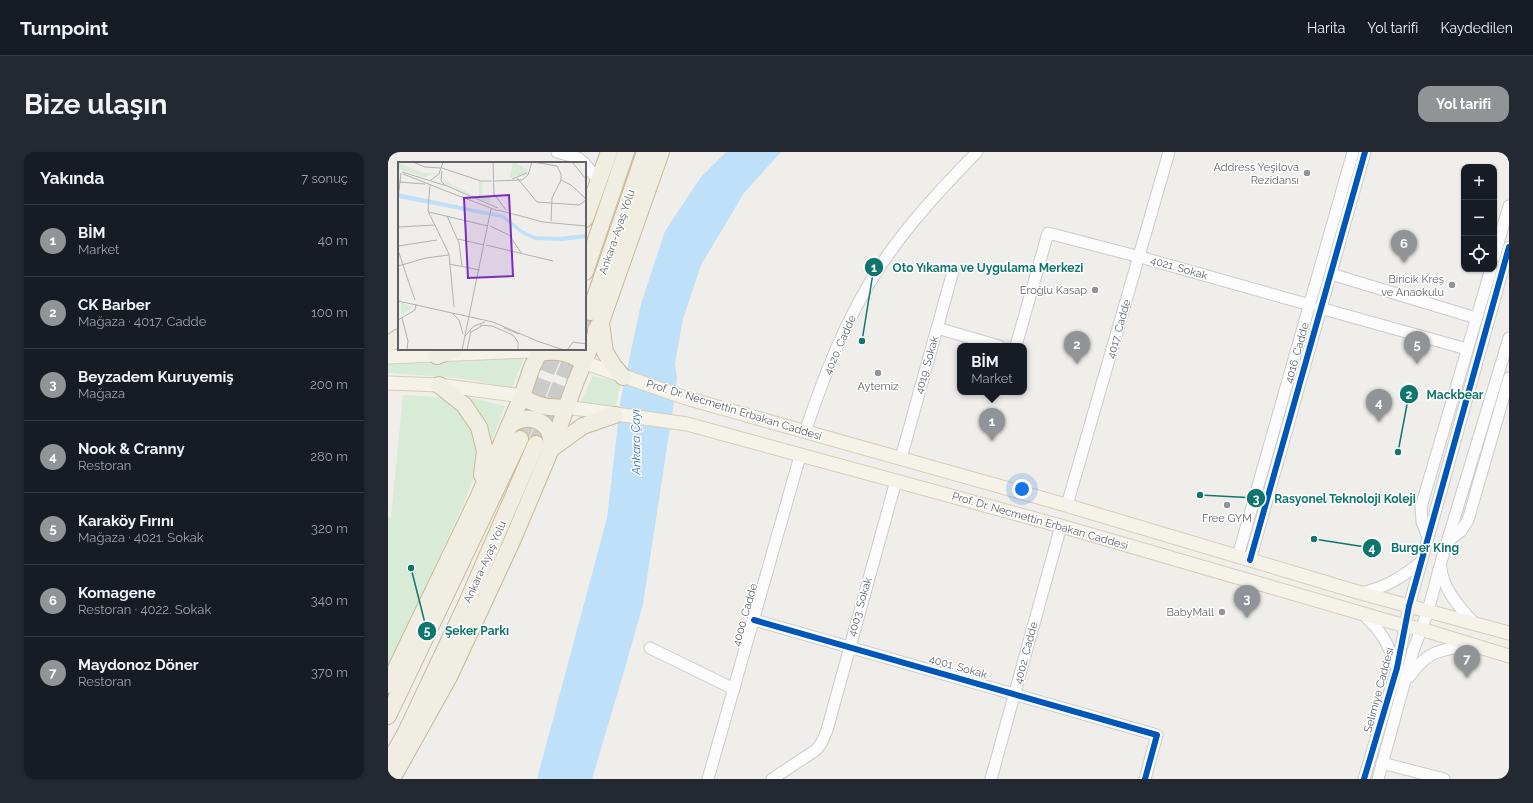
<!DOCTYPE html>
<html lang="tr">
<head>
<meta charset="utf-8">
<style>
  :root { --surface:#171b24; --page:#242831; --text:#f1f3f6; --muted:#9ea1a6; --line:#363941; --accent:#919496 }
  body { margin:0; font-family:Raleway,sans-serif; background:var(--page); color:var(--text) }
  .controls { position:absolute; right:12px; top:12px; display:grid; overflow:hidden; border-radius:8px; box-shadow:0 1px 3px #0004 }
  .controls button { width:36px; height:36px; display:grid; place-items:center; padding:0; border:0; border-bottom:1px solid var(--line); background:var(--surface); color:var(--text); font:20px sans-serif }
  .you { position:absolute; left:634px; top:337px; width:14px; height:14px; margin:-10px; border:3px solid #fff; border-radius:50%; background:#1a73e8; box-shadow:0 0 0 6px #1a73e833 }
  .badge { display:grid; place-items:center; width:26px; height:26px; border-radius:50%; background:var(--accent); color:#fff; font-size:13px; font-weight:700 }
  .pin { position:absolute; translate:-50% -33px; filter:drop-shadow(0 1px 2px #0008) }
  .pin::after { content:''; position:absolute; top:21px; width:14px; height:12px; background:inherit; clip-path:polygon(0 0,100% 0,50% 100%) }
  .popup { position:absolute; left:569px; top:191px; width:70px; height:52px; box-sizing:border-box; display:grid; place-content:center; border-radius:8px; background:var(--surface); filter:drop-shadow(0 1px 3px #0005); font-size:13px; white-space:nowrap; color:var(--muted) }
  .popup b { font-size:15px; color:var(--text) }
  .popup::after { content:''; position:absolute; left:50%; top:100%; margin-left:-8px; border:8px solid transparent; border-top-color:var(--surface) }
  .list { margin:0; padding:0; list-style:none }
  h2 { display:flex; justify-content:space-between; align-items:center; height:52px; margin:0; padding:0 16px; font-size:17px }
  h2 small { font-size:13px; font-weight:400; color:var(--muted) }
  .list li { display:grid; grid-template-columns:26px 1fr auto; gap:12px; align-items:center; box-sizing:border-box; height:72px; padding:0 16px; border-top:1px solid var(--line) }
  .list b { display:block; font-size:15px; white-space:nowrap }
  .list p { margin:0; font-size:13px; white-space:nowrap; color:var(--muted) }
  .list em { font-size:13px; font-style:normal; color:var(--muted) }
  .icon { flex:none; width:22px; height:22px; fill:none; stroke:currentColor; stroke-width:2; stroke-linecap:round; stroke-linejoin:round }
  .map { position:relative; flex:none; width:1121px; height:627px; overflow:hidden; border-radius:12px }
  header { display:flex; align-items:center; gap:24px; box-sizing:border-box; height:56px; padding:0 20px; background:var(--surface); border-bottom:1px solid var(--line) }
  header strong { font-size:19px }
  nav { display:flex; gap:22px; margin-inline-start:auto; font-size:14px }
  .intro { display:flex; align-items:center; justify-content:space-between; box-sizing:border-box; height:96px; padding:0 24px }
  h1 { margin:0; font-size:28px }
  .button { padding:10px 18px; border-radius:12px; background:var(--accent); color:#fff; font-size:14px; font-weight:700 }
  main { display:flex; gap:24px; padding:0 24px }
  aside { flex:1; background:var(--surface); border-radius:12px; box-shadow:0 1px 3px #0004 }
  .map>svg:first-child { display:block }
  .green { fill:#d8ebd6 }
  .water { fill:#bfe0f9 }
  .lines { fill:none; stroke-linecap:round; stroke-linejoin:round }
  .highway-tunnel { stroke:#cbcbca; stroke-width:16; stroke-dasharray:16 8; stroke-linecap:butt }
  .minor-casing { stroke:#cbcccc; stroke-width:13 }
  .major-casing { stroke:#d7ceb8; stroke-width:15 }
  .highway-casing { stroke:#c8b996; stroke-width:18 }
  .minor { stroke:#fdfcfc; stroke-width:11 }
  .major { stroke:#f4f2e9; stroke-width:13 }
  .highway { stroke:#f0ede3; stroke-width:16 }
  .cycleway-casing { stroke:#fff; stroke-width:8 }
  .cycleway { stroke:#0057b8; stroke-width:6 }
  .poi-dot { fill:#919496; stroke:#fff; stroke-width:1.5 }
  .labels { text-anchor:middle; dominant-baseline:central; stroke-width:3; stroke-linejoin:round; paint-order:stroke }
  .poi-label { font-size:11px; fill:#5f6368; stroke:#fff; text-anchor:end }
  .street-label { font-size:11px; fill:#5f6368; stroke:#fff }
  .water-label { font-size:12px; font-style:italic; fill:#4174aa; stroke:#fff }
  .inset-road { fill:none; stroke:#b1b2b2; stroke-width:1 }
  .view { fill:#7b2cbf; fill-opacity:0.15; stroke:#7b2cbf; stroke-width:2 }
  .inset-edge { fill:none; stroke:#5f6368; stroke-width:2 }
  .leader { fill:none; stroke:#0f766e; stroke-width:1.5 }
  .callout-dot { fill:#0f766e; stroke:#fff; stroke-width:1.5 }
  .mark-label { font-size:12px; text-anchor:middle; font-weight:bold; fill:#fff }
  .callout-label { font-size:12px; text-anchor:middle; font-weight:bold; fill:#0f766e; stroke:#fff; stroke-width:3; stroke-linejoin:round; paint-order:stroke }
</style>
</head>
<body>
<header>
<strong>Turnpoint</strong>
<nav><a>Harita</a><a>Yol tarifi</a><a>Kaydedilen</a></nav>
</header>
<div class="intro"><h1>Bize ulaşın</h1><a class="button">Yol tarifi</a></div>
<main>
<aside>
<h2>Yakında<small>7 sonuç</small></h2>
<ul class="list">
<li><span class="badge">1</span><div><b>BİM</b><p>Market</p></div><em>40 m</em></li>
<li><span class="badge">2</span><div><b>CK Barber</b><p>Mağaza · 4017. Cadde</p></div><em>100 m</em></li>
<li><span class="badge">3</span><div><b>Beyzadem Kuruyemiş</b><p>Mağaza</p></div><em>200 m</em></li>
<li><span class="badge">4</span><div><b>Nook &amp; Cranny</b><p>Restoran</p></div><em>280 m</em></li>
<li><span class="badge">5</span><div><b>Karaköy Fırını</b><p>Mağaza · 4021. Sokak</p></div><em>320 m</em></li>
<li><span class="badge">6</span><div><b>Komagene</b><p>Restoran · 4022. Sokak</p></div><em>340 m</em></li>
<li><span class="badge">7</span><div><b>Maydonoz Döner</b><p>Restoran</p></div><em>370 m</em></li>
</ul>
</aside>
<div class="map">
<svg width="1121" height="627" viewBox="0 0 1121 627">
  <rect width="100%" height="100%" fill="#efeeea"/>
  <!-- green -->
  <g class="green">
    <path d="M136 206 124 236 72 226 0 221V212Z"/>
    <path d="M205 224 220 227 233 231 227 256 193 250Z"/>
    <path d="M15 243 53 245 70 256 87 284 90 298 87 322 75 353 0 518V365H3Z"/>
    <path d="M75 244 117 254 102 293Z"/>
  </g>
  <!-- water -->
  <path class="water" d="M338 0H393L356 41 313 113 295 167 287 211 289 226 285 256 255 452 237 516 204 627H149L219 366 233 246 253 152 277 79 313 25Z"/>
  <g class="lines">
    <!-- highway-tunnel -->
    <g class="highway-tunnel">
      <path d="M197 173 202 160"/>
      <path d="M132 287 168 197"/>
      <path d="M148 292 187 197"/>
    </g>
    <defs>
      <g id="minor">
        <path d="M169 0 190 6 196 11"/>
        <path d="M197 12 211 29"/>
        <path d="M1106 105 1121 54"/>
        <path d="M943 122 1088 166"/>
        <path d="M932 156 1079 197"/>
        <path d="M549 176 611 194"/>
        <path d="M628 194 660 81 752 105 922 153"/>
        <path d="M417 280C436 224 458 166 491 116 519 73 554 36 589 0"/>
        <path d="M513 306 565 119"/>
        <path d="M679 353 781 0"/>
        <path d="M1040 385 1034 370 1033 355 1103 117"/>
        <path d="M1060 389 1073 379 1080 368 1121 226"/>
        <path d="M850 404 965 0"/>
        <path d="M862 408 977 0"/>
        <path d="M1053 415C1054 436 1072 456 1085 470"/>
        <path d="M973 441C997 436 1014 425 1033 410"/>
        <path d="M975 462C995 481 999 490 1009 516"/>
        <path d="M366 468 769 583 757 627"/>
        <path d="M262 496 346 537"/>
        <path d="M1021 525C1039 499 1052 498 1081 493"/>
        <path d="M994 611 1056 627"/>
        <path d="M320 627 412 304"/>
        <path d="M384 627 428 598 434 590 439 578 508 329"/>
        <path d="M603 627 673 374"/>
        <path d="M976 627 1009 516 1021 454 1121 95"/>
        <path d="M990 627 1025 499 1040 459 1053 410 1121 186"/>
      </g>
      <g id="major">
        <path d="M0 205 140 199 151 201"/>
        <path d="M195 210 298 246 664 349 973 441 1121 481"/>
        <path d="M0 231 51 233 134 244"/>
        <path d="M178 255 299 272 673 374 1017 474 1033 477 1121 504"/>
      </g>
      <g id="highway">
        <path d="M197 67 221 0"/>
        <path d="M197 120 238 0"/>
        <path d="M202 160 257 0"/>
        <path d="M213 171 217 200 225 213 235 225"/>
        <path d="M208 178 213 170 273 0"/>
        <path d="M0 193 11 185"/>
        <path d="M151 201C168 198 181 200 195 210"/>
        <path d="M49 204 68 197"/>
        <path d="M51 233 76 253 91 275 97 299 94 323"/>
        <path d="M134 244C147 254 162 257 178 255"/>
        <path d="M121 274C140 258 167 270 163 296"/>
        <path d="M163 297 195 274 227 263"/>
        <path d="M0 533 90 346 134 244 144 215 153 197"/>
        <path d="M0 564 132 287"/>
        <path d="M0 612 18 580 77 455 148 292"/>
        <path d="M4 627 62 523 125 387 163 297 188 229 213 170"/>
      </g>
    </defs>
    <!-- minor casing -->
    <use href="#minor" class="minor-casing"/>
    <!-- major casing -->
    <use href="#major" class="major-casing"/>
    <!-- highway casing -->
    <use href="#highway" class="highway-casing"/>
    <!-- minor -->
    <use href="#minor" class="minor"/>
    <!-- major -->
    <use href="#major" class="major"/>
    <!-- highway -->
    <use href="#highway" class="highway"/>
    <defs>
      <g id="cycleway">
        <path d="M862 408 977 0"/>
        <path d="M366 468 769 583 757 627"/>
        <path d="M976 627 1009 516 1021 454 1121 95"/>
      </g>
    </defs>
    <!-- cycleway casing -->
    <use href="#cycleway" class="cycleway-casing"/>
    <!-- cycleway -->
    <use href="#cycleway" class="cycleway"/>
  </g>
  <!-- markers -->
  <g class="poi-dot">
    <circle cx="919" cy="21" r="4"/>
    <circle cx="1064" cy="133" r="4"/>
    <circle cx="707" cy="138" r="4"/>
    <circle cx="490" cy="221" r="4"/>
    <circle cx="839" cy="353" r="4"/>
    <circle cx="834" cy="460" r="4"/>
  </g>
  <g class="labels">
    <!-- poi labels -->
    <g class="poi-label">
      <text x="911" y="15">Address Yeşilova<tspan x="911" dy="13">Rezidansı</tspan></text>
      <text x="1056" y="127">Biricik Kreş<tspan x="1056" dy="13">ve Anaokulu</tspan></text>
      <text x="699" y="138">Eroğlu Kasap</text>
      <text x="490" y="234" text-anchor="middle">Aytemiz</text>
      <text x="839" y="366" text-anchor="middle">Free GYM</text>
      <text x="826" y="460">BabyMall</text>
    </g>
    <!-- street labels -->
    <g class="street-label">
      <text transform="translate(229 80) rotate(-71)">Ankara-Ayaş Yolu</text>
      <text transform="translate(791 116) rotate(16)">4021. Sokak</text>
      <text transform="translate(731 177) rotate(-74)">4017. Cadde</text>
      <text transform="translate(452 193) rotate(-66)">4020. Cadde</text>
      <text transform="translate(909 201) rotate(-74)">4016. Cadde</text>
      <text transform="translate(539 213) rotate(-74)">4019. Sokak</text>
      <text transform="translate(346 258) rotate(17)">Prof. Dr. Necmettin Erbakan Caddesi</text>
      <text transform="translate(652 369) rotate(16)">Prof. Dr. Necmettin Erbakan Caddesi</text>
      <text transform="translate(97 410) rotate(-66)">Ankara-Ayaş Yolu</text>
      <text transform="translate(472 455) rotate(-74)">4003. Sokak</text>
      <text transform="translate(357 463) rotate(-74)">4000. Cadde</text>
      <text transform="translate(638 501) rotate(-75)">4002. Cadde</text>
      <text transform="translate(570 515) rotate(16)">4001. Sokak</text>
      <text transform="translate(991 538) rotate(-75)">Selimiye Caddesi</text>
    </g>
    <!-- water labels -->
    <g class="water-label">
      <text transform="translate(248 290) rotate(-91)">Ankara Çayı</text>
    </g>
  </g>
  <!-- overview -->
  <g transform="translate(10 10)">
    <rect width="188" height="188" fill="#efeeea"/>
    <path d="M115 0 130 8 129 11 112 16ZM0 1 26 11H40L27 15 0 7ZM45 18 77 34H81V19L84 20 85 35H93V38L91 41 45 21ZM3 140 14 145 3 154Z" fill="#d8ebd6"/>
    <path d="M0 31 106 53 124 68 136 74 161 75 188 72V76L165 79 137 78 124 72 104 56 0 36Z" fill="#bfe0f9"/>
    <path class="inset-road" d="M15 0 27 5 43 6M95 0 96 34M135 0 159 4 163 12V18L154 36 153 59M174 0 188 17M44 6 83 19H94M44 9 43 19 47 23M4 10 49 24 100 46M5 12 66 36M119 16 139 40 181 43 188 38M114 17 129 11M33 18 41 12 45 0M163 18 173 23 188 37M96 19 124 18 130 13 134 0M0 20 27 22M32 22 30 49 51 92 56 145M96 32 108 48M64 35 100 49M0 37 3 11M100 48 145 60 188 64M31 50 90 64M49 54 61 81 64 104M92 64 111 73 124 92M0 65 37 63M60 77 86 83M88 83 155 99M0 84 39 78M0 88 12 124M51 102 82 108M0 104 28 96 51 93M12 124 17 138M0 139 95 160 139 179 166 188M55 152 61 158 65 172M4 156 10 179 9 188M0 158 17 148 18 142M82 163 94 164 115 173 120 180V188M106 166 121 172M73 170 84 164M67 174 76 164 87 160M64 188 93 47M69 188 73 169M169 188 175 180 188 182"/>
    <path class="view" d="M111 33 115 114 70 116 66 36Z"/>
    <rect width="188" height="188" class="inset-edge"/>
  </g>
  <!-- callouts -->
  <path class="leader" d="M474 189L486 115M1010 300L1021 242M812 343L868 346M926 387L984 396M23 416L39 479"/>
  <g class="callout-dot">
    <circle cx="474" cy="189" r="4"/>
    <circle cx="1010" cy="300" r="4"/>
    <circle cx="812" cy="343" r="4"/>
    <circle cx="926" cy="387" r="4"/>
    <circle cx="23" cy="416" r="4"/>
    <circle cx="486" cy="115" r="10"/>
    <circle cx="1021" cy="242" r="10"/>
    <circle cx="868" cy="346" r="10"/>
    <circle cx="984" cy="396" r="10"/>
    <circle cx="39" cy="479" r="10"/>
  </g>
  <g class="mark-label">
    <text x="486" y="120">1</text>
    <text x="1021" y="247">2</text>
    <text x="868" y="351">3</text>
    <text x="984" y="400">4</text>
    <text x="39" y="483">5</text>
  </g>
  <g class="callout-label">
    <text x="600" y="120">Oto Yıkama ve Uygulama Merkezi</text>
    <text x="1067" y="247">Mackbear</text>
    <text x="957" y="351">Rasyonel Teknoloji Koleji</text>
    <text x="1037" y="400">Burger King</text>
    <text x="89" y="483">Şeker Parkı</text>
  </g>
</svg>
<div class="controls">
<button>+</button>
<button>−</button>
<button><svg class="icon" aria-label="locate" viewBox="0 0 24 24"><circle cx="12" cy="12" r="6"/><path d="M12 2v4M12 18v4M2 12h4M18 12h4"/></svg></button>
</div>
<div class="you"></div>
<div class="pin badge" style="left:604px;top:289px">1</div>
<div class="popup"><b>BİM</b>Market</div>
<div class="pin badge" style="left:689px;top:212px">2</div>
<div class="pin badge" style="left:859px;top:466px">3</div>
<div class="pin badge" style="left:991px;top:270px">4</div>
<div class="pin badge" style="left:1029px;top:212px">5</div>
<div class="pin badge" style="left:1016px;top:111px">6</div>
<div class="pin badge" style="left:1079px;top:526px">7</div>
</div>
</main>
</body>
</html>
